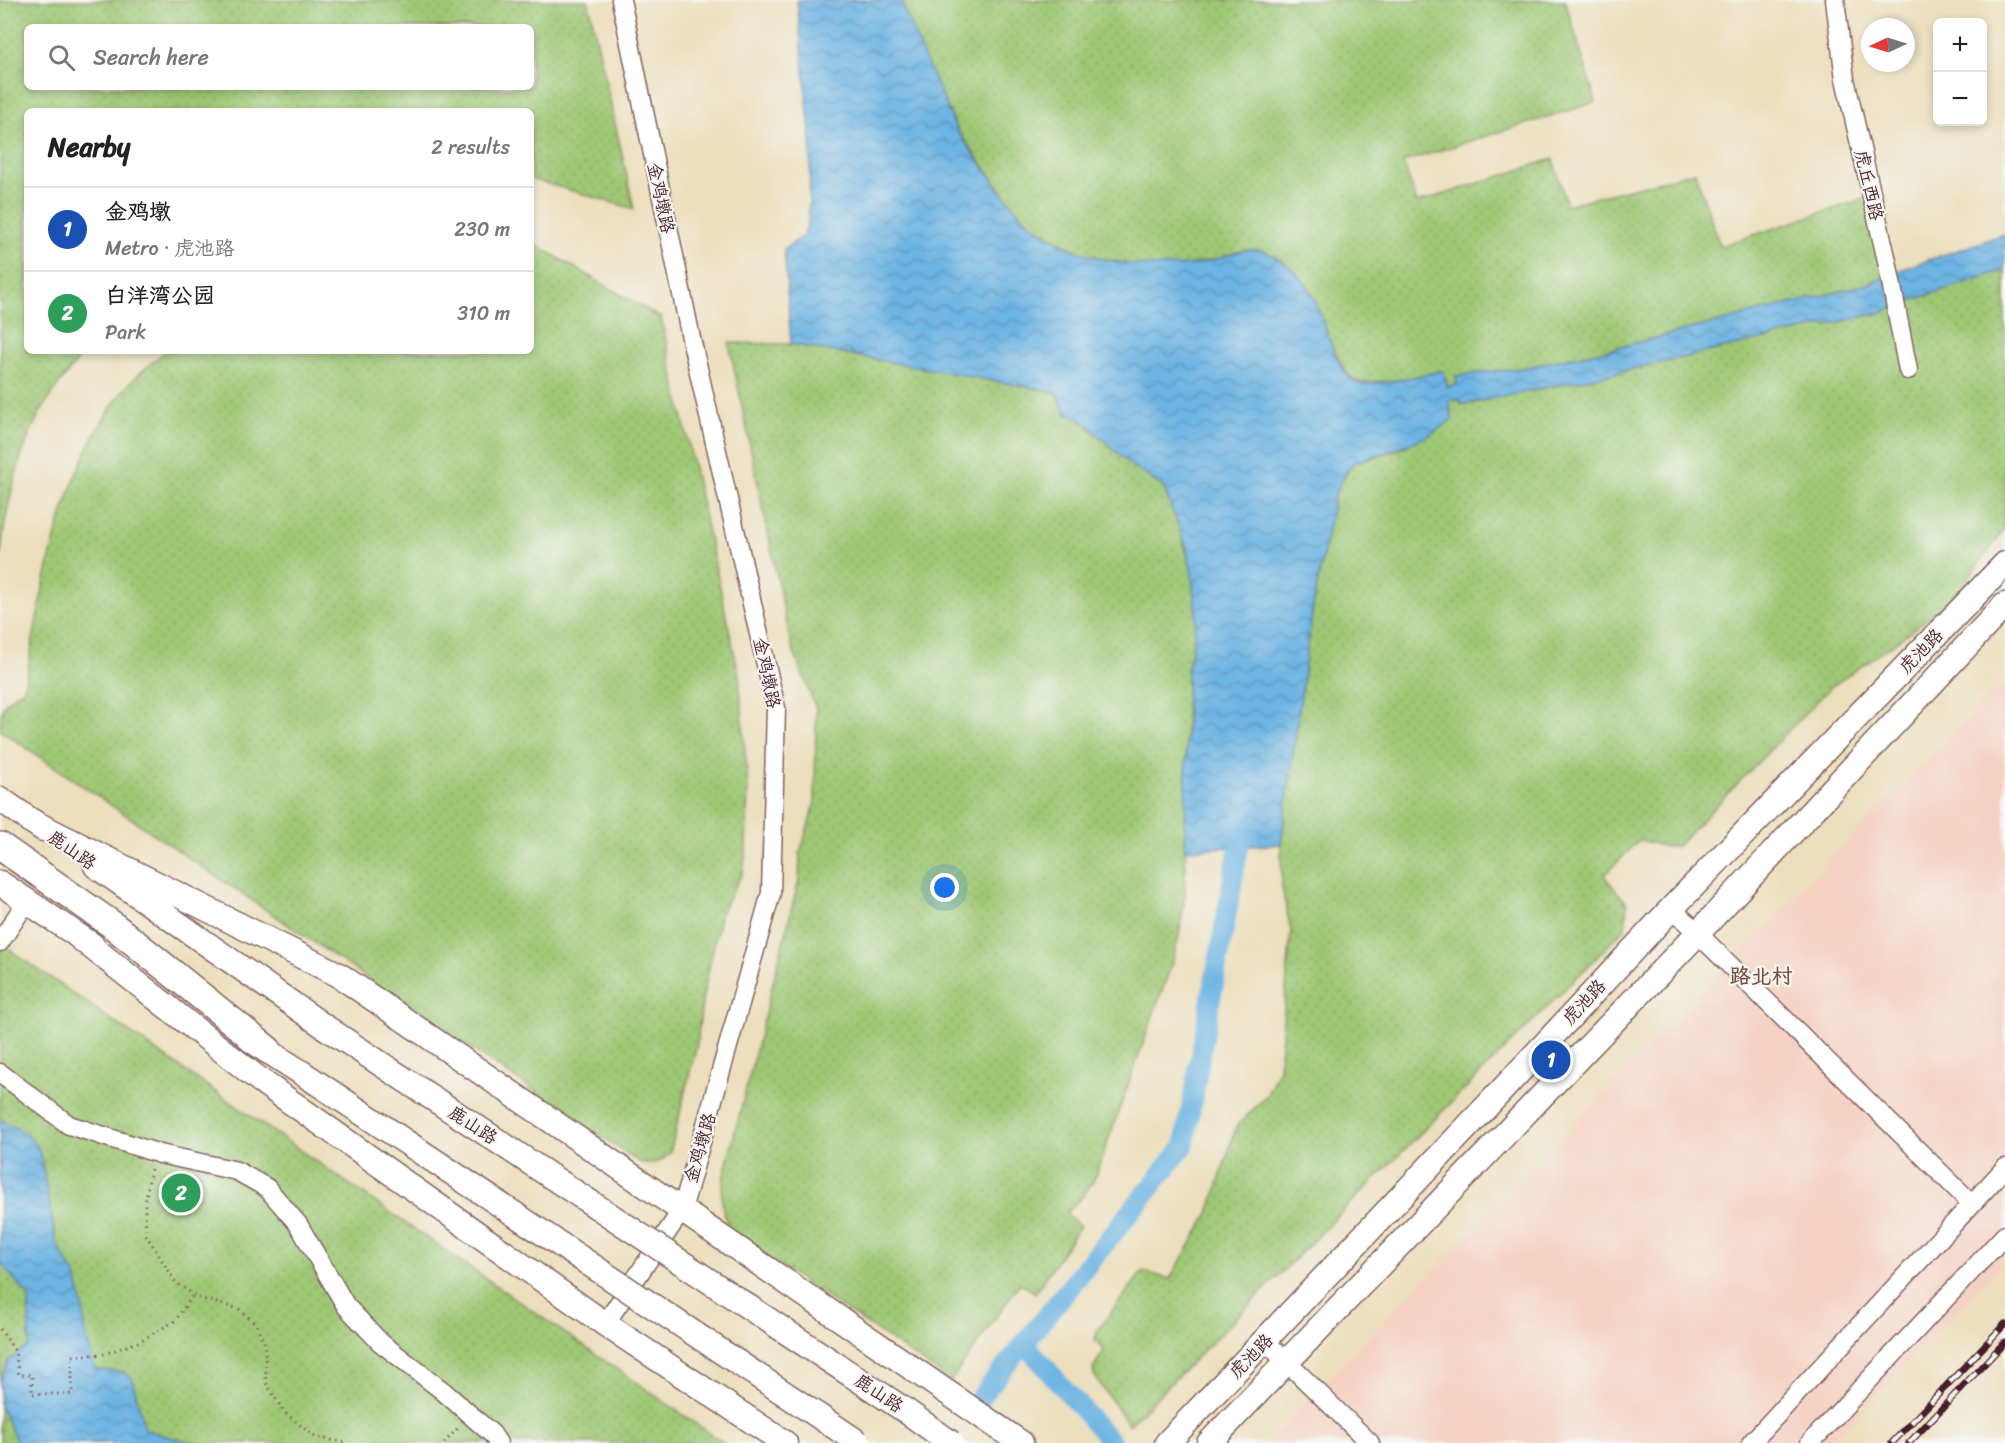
<!DOCTYPE html>
<html lang="en">
<head>
<meta charset="utf-8">
<style>
  :root { --surface:#fff; --page:#f2f2f2; --text:#222; --muted:#767676; --line:#e0e0e0; --accent:#ea580c }
  body { margin:0; font-family:Sriracha,"LXGW WenKai TC",sans-serif; background:var(--page); color:var(--text) }
  .controls { position:absolute; right:18px; top:18px; display:grid; overflow:hidden; border-radius:9px; box-shadow:0 3px 9px #0003 }
  .controls button { width:54px; height:54px; display:grid; place-items:center; padding:0; border:0; border-bottom:2px solid var(--line); background:var(--surface); color:var(--text); font:30px sans-serif }
  .compass { position:absolute; left:1861px; top:18px; width:54px; height:54px; border-radius:50%; background:var(--surface); box-shadow:0 3px 9px #0003; rotate:266deg }
  .you { position:absolute; left:945px; top:888px; width:21px; height:21px; margin:-15px; border:4px solid #fff; border-radius:50%; background:#1a73e8; box-shadow:0 0 0 9px #1a73e833 }
  .badge { display:grid; place-items:center; width:39px; height:39px; border-radius:50%; background:var(--accent); color:#fff; font-size:20px; font-weight:700 }
  .pin { position:absolute; translate:-50% -50%; border:3px solid #fff; box-shadow:0 2px 6px #0006 }
  .list { margin:0; padding:0; list-style:none }
  h2 { display:flex; justify-content:space-between; align-items:center; height:78px; margin:0; padding:0 24px; font-size:26px }
  h2 small { font-size:20px; font-weight:400; color:var(--muted) }
  .list li { display:grid; grid-template-columns:39px 1fr auto; gap:18px; align-items:center; box-sizing:border-box; height:84px; padding:0 24px; border-top:2px solid var(--line) }
  .list b { display:block; font-size:22px; white-space:nowrap }
  .list p { margin:0; font-size:20px; white-space:nowrap; color:var(--muted) }
  .list em { font-size:20px; font-style:normal; color:var(--muted) }
  .icon { flex:none; width:33px; height:33px; fill:none; stroke:currentColor; stroke-width:2; stroke-linecap:round; stroke-linejoin:round }
  .map { position:relative; flex:none; width:2005px; height:1443px; overflow:hidden }
  .search { position:absolute; background:var(--surface); box-shadow:0 3px 9px #0003; left:24px; top:24px; width:510px; height:66px; display:flex; align-items:center; gap:15px; box-sizing:border-box; padding:0 21px; border-radius:9px; color:var(--muted); font-size:22px }
  .panel { position:absolute; background:var(--surface); box-shadow:0 3px 9px #0003; left:24px; top:108px; width:510px; height:246px; border-radius:9px }
  .map>svg:first-child { display:block }
  .built { fill:#f5d2c3 }
  .grass { fill:url(#grass-dots); stroke:#747450; stroke-width:1.5; fill-rule:evenodd }
  .water { fill:url(#water-waves); stroke:#5b6a87; stroke-width:1.5 }
  .lines { fill:none; stroke-linecap:round; stroke-linejoin:round }
  .canal { stroke:#6cb4e3; stroke-width:20 }
  .minor-casing { stroke:#83625e; stroke-width:21 }
  .major-casing { stroke:#83625e; stroke-width:27 }
  .highway-casing { stroke:#83625e; stroke-width:30 }
  .path { stroke:#83625e; stroke-width:3; stroke-dasharray:1.5 4.5; stroke-linecap:butt }
  .minor { stroke:#fff; stroke-width:18 }
  .major { stroke:#fff; stroke-width:24 }
  .highway { stroke:#fff; stroke-width:27 }
  .rail-casing { stroke:#4a1f2b; stroke-width:7 }
  .rail { stroke:#f6f6f2; stroke-width:4.5; stroke-dasharray:14; stroke-linecap:butt }
  .major-bridge-casing { stroke:#83625e; stroke-width:27; stroke-linecap:butt }
  .major-bridge { stroke:#fff; stroke-width:24 }
  .labels { text-anchor:middle; dominant-baseline:central; stroke-width:4.5; stroke-linejoin:round; paint-order:stroke }
  .street-label { font-size:18px; fill:#4a1f2b; stroke:#f6f6f2 }
  .quarter-label { font-size:21px; font-weight:bold; fill:#774e43; stroke:#f6f6f2 }
</style>
</head>
<body>
<div class="map">
<svg width="2005" height="1443" viewBox="0 0 2005 1443">
  <defs>
    <pattern id="grass-dots" width="8" height="8" patternUnits="userSpaceOnUse" patternTransform="scale(1.5)"><rect width="8" height="8" fill="#9ec874"/><path d="M2 2h.1M6 6h.1" fill="none" stroke="#8aab65" stroke-width="1.8" stroke-linecap="round"/></pattern>
    <pattern id="water-waves" width="16" height="10" patternUnits="userSpaceOnUse" patternTransform="scale(1.5)"><rect width="16" height="10" fill="#6cb4e3"/><path d="M0 5q4-4 8 0t8 0" fill="none" stroke="#5b92b8"/></pattern>
  </defs>
  <rect width="100%" height="100%" fill="#f6f6f2"/>
  <filter id="ink" filterUnits="userSpaceOnUse"><feTurbulence type="fractalNoise" baseFrequency=".0167" numOctaves="2"/><feDisplacementMap in="SourceGraphic" scale="12" xChannelSelector="R" yChannelSelector="G"/><feConvolveMatrix kernelMatrix="1 2 1 2 8 2 1 2 1" color-interpolation-filters="sRGB"/></filter>
  <filter id="wash" filterUnits="userSpaceOnUse"><feTurbulence type="fractalNoise" baseFrequency=".008" numOctaves="4" result="noise"/><feDisplacementMap in="SourceGraphic" scale="24" xChannelSelector="R" yChannelSelector="G"/><feGaussianBlur stdDeviation="1.35" result="paint"/><feColorMatrix in="noise" values="0 0 0 0 0 0 0 0 0 0 0 0 0 0 0 0 0 1.4 0 .05"/><feComposite in="paint" operator="in"/></filter>
  <g filter="url(#wash)">
    <rect width="100%" height="100%" fill="#ecdfbd"/>
    <!-- built -->
    <path class="built" d="M2005 679V1261L1830 1443H1266Z"/>
    <!-- grass -->
    <g class="grass">
      <path d="M0 0H588L634 209 531 179V111H27V351H86C71 369 56 386 44 406 18 448 5 512 0 561ZM27 27H531V87H27Z"/>
      <path d="M901 0H1565L1596 102 1403 162 1417 203 1553 159 1567 205 1695 172 1720 246 1866 198 1886 276 1868 284 1612 349 1522 368 1456 376 1458 385 1447 387 1444 373 1441 371 1399 380 1361 383 1348 375 1333 349 1218 259 1181 266 1156 267 1129 264 1082 254 1033 226 1012 205 959 132 918 45Z"/>
      <path d="M531 242 661 318 739 674 748 786 746 852 743 872 721 912 703 995 697 1044 670 1153C660 1163 653 1165 639 1162L0 730C0 707 4 700 24 689 42 593 56 490 112 406 126 384 146 367 166 351H531Z"/>
      <path d="M2005 270V528L1954 598 1895 643 1831 687 1677 846 1667 847 1639 840 1604 876 1627 903 1625 929 1129 1425 1094 1375 1093 1368 1104 1351 1095 1339 1098 1329 1143 1271 1170 1279 1209 1213 1236 1127 1267 1095 1279 1068 1291 931 1282 888 1281 844 1313 606 1335 493 1350 467 1354 463 1400 449 1452 419 1449 401 1459 399 1461 404H1468L1611 374 1883 312 1909 301Z"/>
      <path d="M729 343 791 344 1056 392 1066 413 1085 423 1133 467 1163 486 1176 517 1191 568 1196 612 1195 633 1187 673 1185 896 1179 936 1171 966 1094 1180 1082 1197 1066 1213 1080 1226 1035 1293 1020 1283 951 1381 730 1232C721 1211 720 1197 724 1175L799 880 800 853 815 803 816 708 793 650 785 616Z"/>
      <path d="M0 943 724 1443H0Z"/>
    </g>
    <!-- water -->
    <g class="water">
      <path d="M797 0H901C913 33 927 64 942 96 948 108 952 122 959 133 969 148 981 163 991 177 1004 194 1016 212 1032 225 1069 255 1122 267 1169 266 1181 266 1193 265 1205 262 1227 258 1248 242 1270 254 1285 261 1301 276 1310 290 1323 310 1335 380 1360 383 1382 386 1419 375 1441 371L1444 372 1447 387 1457 384 1456 376 1522 368 1612 349 1868 284 1908 267 2005 234V270L1909 301 1883 312 1611 374 1467 404H1461L1459 399 1449 401 1452 419C1425 444 1387 450 1354 463L1350 467 1335 493 1313 606 1281 844 1185 850 1187 673 1195 633 1196 612 1191 568 1186 546 1163 486 1133 467 1085 423 1066 413 1056 392 791 344 784 249 803 236 808 222 811 144Z"/>
      <path d="M3 1121 25 1133 39 1148 57 1245 76 1276 83 1307 85 1332 95 1369 123 1372 132 1378 145 1429 168 1437 198 1443H17L0 1405V1380L9 1360 29 1346V1297L0 1262V1122Z"/>
    </g>
    <g class="lines">
      <!-- canal -->
      <g class="canal">
        <path d="M1024 1343 1112 1443"/>
        <path d="M979 1399 1184 1146 1239 846 1240 822"/>
      </g>
    </g>
  </g>
  <g filter="url(#ink)">
    <g class="lines">
      <defs>
        <g id="minor">
          <path d="M1835 0 1845 79 1887 261 1908 370"/>
          <path d="M1672 908 1971 1203"/>
          <path d="M0 942 27 901"/>
          <path d="M0 1073 69 1125 160 1154 237 1171 267 1188 298 1224 346 1306 380 1342 443 1391 492 1434 498 1443"/>
          <path d="M605 1324 682 1210 771 893 776 708 691 338 621 0"/>
          <path d="M1265 1341 1370 1443"/>
          <path d="M1751 1443 2005 1168"/>
          <path d="M1810 1443 2005 1235"/>
        </g>
        <g id="major">
          <path d="M0 799 43 829"/>
          <path d="M29 820 339 975 1021 1443"/>
          <path d="M96 866 325 1027"/>
          <path d="M0 883 92 945"/>
          <path d="M79 937 261 1081 605 1324 785 1443"/>
          <path d="M251 1040 302 1073"/>
          <path d="M1167 1443 1489 1104 1672 908 2005 564"/>
          <path d="M1209 1443 1698 933 2005 605"/>
        </g>
        <path id="highway" d="M0 846 110 923 268 1050"/>
      </defs>
      <!-- minor casing -->
      <use href="#minor" class="minor-casing"/>
      <!-- major casing -->
      <use href="#major" class="major-casing"/>
      <!-- highway casing -->
      <use href="#highway" class="highway-casing"/>
      <!-- path -->
      <g class="path">
        <path d="M151 1169 145 1203 146 1235 177 1284 199 1298 239 1309 256 1324 265 1344 266 1383 284 1412 315 1437 347 1443"/>
        <path d="M0 1329 15 1351 19 1375H32V1394H72V1356L104 1354 138 1342 175 1321 193 1295"/>
        <path d="M444 1443 459 1427"/>
      </g>
      <!-- minor -->
      <use href="#minor" class="minor"/>
      <!-- major -->
      <use href="#major" class="major"/>
      <!-- highway -->
      <use href="#highway" class="highway"/>
      <defs>
        <g id="rail">
          <path d="M1892 1443 2005 1324"/>
          <path d="M1909 1443 2005 1342"/>
        </g>
      </defs>
      <!-- rail casing -->
      <use href="#rail" class="rail-casing"/>
      <!-- rail -->
      <use href="#rail" class="rail"/>
      <defs>
        <g id="major-bridge">
          <path d="M325 1027 906 1411 951 1443"/>
          <path d="M302 1073 859 1443"/>
        </g>
      </defs>
      <!-- major-bridge casing -->
      <use href="#major-bridge" class="major-bridge-casing"/>
      <!-- major-bridge -->
      <use href="#major-bridge" class="major-bridge"/>
    </g>
  </g>
  <g class="labels">
    <!-- street labels -->
    <g class="street-label">
      <text transform="translate(1869 185) rotate(77)">虎丘西路</text>
      <text transform="translate(661 198) rotate(78)">金鸡墩路</text>
      <text transform="translate(1921 651) rotate(-46)">虎池路</text>
      <text transform="translate(767 673) rotate(78)">金鸡墩路</text>
      <text transform="translate(72 850) rotate(35)">鹿山路</text>
      <text transform="translate(1584 1002) rotate(-47)">虎池路</text>
      <text transform="translate(473 1125) rotate(33)">鹿山路</text>
      <text transform="translate(700 1148) rotate(-74)">金鸡墩路</text>
      <text transform="translate(1251 1356) rotate(-46)">虎池路</text>
      <text transform="translate(879 1393) rotate(34)">鹿山路</text>
    </g>
    <!-- quarter labels -->
    <g class="quarter-label">
      <text x="1761" y="976">路北村</text>
    </g>
  </g>
</svg>
<div class="controls">
<button>+</button>
<button>−</button>
</div>
<svg class="compass" viewBox="-18 -18 36 36"><path d="M0-13l5 13h-10z" fill="#e53935"/><path d="M0 13l5-13h-10z" fill="#767676"/></svg>
<div class="you"></div>
<div class="pin badge" style="left:1551px;top:1060px;background:#1a4fb4">1</div>
<div class="pin badge" style="left:181px;top:1193px;background:#2e9e5b">2</div>
<div class="search"><svg class="icon" aria-label="search" viewBox="0 0 24 24"><circle cx="10" cy="10" r="6"/><path d="M15 15l6 6"/></svg>Search here</div>
<section class="panel">
<h2>Nearby<small>2 results</small></h2>
<ul class="list">
<li><span class="badge" style="background:#1a4fb4">1</span><div><b>金鸡墩</b><p>Metro · 虎池路</p></div><em>230 m</em></li>
<li><span class="badge" style="background:#2e9e5b">2</span><div><b>白洋湾公园</b><p>Park</p></div><em>310 m</em></li>
</ul>
</section>
</div>
</body>
</html>
